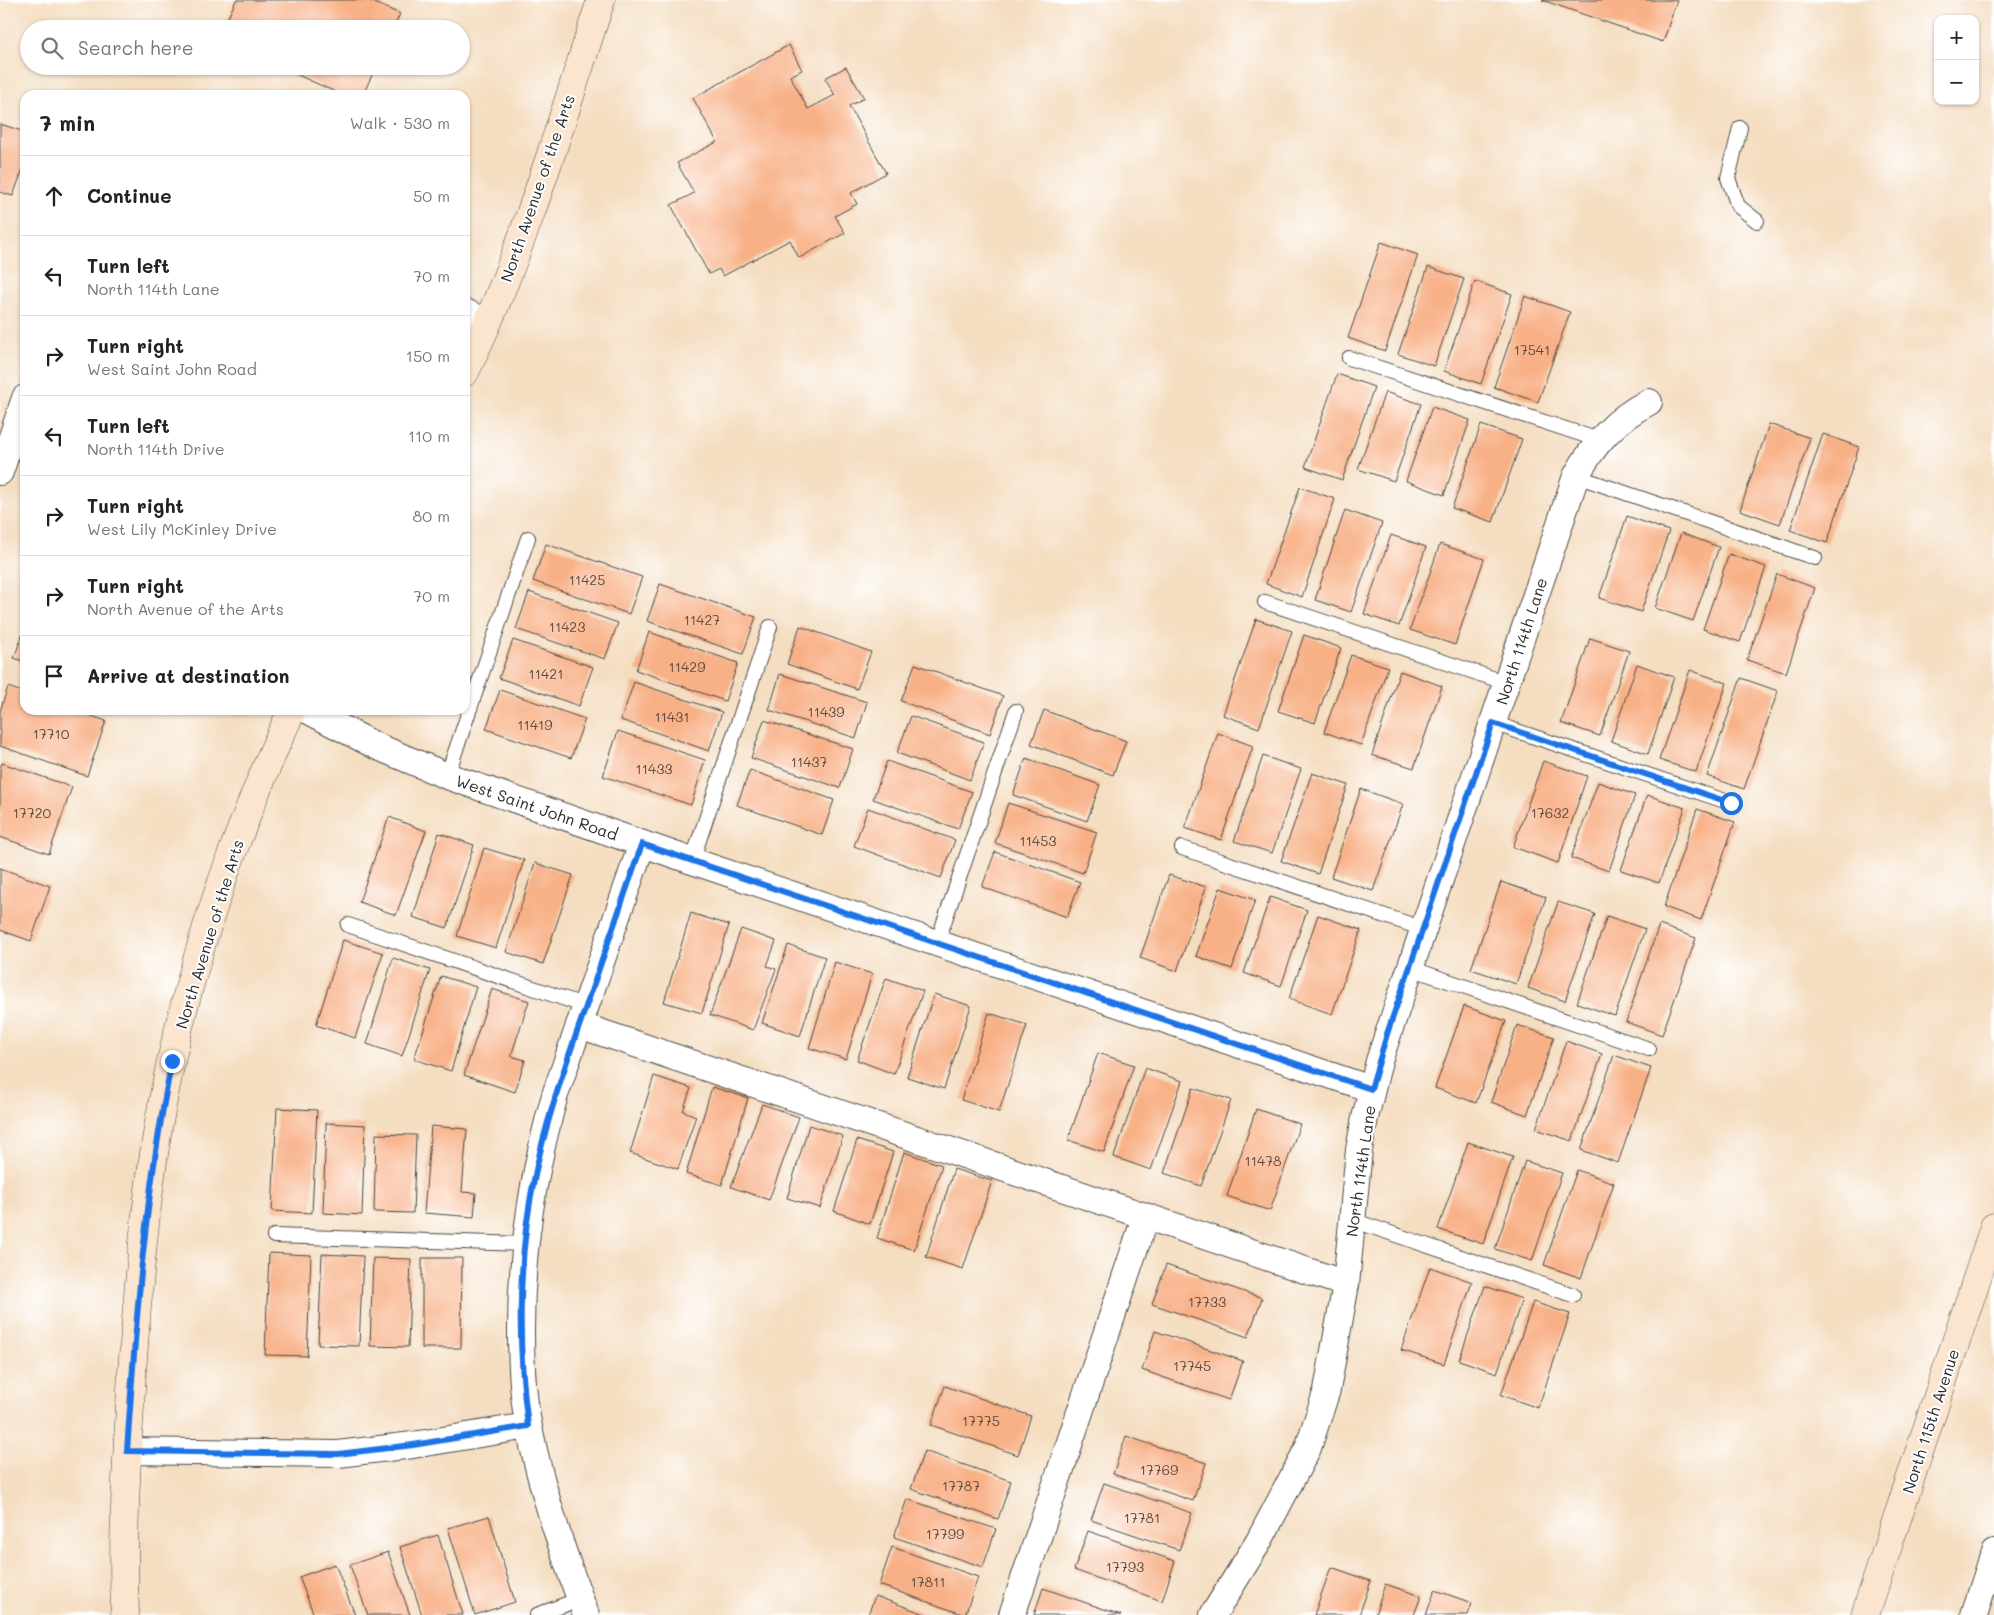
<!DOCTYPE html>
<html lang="en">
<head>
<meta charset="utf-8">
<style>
  :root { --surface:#fff; --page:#f2f2f2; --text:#222; --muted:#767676; --line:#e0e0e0 }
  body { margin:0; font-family:Mali,sans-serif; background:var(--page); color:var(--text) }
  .controls { position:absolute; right:15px; top:15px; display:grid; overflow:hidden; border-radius:10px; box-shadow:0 1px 4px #0004 }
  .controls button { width:45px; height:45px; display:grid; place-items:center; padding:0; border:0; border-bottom:1px solid var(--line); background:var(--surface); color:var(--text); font:25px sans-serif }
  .stop { position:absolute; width:15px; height:15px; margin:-11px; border:4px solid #1a73e8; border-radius:50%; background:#fff }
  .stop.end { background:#1a73e8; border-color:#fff; box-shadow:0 1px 5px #0008 }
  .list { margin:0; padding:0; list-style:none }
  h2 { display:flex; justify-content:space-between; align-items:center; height:65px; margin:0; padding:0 20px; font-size:21px }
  h2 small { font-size:16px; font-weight:400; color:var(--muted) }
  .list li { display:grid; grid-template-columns:32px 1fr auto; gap:15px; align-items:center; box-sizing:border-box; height:80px; padding:0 20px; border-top:1px solid var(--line) }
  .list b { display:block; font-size:19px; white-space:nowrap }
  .list p { margin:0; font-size:16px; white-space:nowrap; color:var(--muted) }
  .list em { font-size:16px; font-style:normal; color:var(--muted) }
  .icon { flex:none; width:28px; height:28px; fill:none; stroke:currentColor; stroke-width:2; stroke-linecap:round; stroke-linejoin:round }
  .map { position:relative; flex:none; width:1994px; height:1615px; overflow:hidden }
  .search { position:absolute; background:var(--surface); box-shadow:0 1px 4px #0004; left:20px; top:20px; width:450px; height:55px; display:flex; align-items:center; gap:12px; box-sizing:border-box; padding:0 18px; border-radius:28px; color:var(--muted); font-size:19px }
  .panel { position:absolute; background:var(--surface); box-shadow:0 1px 4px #0004; left:20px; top:90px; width:450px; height:625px; border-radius:15px }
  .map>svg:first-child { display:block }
  .building { fill:#f8b187 }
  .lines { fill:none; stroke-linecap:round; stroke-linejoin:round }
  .lane-casing { stroke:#494641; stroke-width:16 }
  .street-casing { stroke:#494641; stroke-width:28 }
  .secondary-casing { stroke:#494641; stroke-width:29 }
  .lane { stroke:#fff; stroke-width:14 }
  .street { stroke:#fff; stroke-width:26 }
  .secondary { stroke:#fbe5cf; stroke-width:28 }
  .route { stroke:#1a73e8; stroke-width:6 }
  .labels { text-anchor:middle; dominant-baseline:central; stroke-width:4; stroke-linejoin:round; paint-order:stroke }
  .number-label { font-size:14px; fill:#5e4c42 }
  .street-label { font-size:16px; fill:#2b2b2b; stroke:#fff }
</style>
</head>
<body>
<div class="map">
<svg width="1994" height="1615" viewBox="0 0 1994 1615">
  <rect width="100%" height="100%" fill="#fff"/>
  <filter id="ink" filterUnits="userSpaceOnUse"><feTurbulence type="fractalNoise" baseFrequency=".02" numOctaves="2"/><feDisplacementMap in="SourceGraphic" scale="10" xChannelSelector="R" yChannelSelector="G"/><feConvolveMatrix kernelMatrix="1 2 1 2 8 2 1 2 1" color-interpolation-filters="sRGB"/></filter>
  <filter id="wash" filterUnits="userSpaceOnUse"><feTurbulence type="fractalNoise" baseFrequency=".0096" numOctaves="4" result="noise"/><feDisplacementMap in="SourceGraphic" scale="20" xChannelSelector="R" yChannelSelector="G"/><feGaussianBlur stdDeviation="1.12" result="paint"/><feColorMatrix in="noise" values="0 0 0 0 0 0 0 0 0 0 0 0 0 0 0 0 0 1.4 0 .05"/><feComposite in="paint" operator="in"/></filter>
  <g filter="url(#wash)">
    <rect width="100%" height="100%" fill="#f4ddc0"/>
    <g id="blocks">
      <!-- building -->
      <g class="building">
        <path d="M236 0H368L400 14 393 29H223Z"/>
        <path d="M1542 0H1677L1663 42Z"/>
        <path d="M789 45 802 70 790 76 808 109 835 95 825 78 846 67 864 98 849 106 886 173 851 193 857 204 835 216 845 233 799 258 790 240 723 276 719 269 709 274 671 205 694 193 677 163 717 142 693 98Z"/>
        <path d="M278 66H376L363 95H342Z"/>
        <path d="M0 124 25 132V163L13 196 0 192Z"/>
        <path d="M1381 242 1418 255 1385 351 1348 338Z"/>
        <path d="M1428 267 1464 279 1434 366 1398 354Z"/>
        <path d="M1475 281 1512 294 1481 384 1444 371Z"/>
        <path d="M1525 296 1570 312 1538 402 1494 387Z"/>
        <path d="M1337 374 1374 387 1342 480 1305 467Z"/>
        <path d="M1385 392 1421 404 1394 481 1358 469Z"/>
        <path d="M1432 407 1470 420 1444 495 1406 481Z"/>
        <path d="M1769 424 1810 438 1780 524 1740 510Z"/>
        <path d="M1481 425 1522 439 1493 522 1452 508Z"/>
        <path d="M1823 434 1859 447 1827 543 1790 530Z"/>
        <path d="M1300 487 1335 499 1302 597 1266 584Z"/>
        <path d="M1345 510 1382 523 1351 612 1315 600Z"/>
        <path d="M1627 516 1669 531 1641 612 1599 598Z"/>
        <path d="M1681 533 1719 547 1693 621 1655 608Z"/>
        <path d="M1391 535 1426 547 1399 626 1364 614Z"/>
        <path d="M546 544 642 577 629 614 533 581Z"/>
        <path d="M1440 544 1484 559 1455 645 1410 630Z"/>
        <path d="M1729 554 1766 567 1740 642 1703 629Z"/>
        <path d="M1777 574 1815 588 1786 673 1747 660Z"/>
        <path d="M660 584 756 617 743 654 647 621Z"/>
        <path d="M529 592 618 623 605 659 516 629Z"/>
        <path d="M1256 619 1292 631 1259 728 1223 715Z"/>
        <path d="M800 626 871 652 857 689 787 664Z"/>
        <path d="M25 628V662L14 658Z"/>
        <path d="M649 632 738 663 725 701 636 670Z"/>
        <path d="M1304 635 1341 648 1315 723 1278 711Z"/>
        <path d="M1590 638 1629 651 1600 736 1561 723Z"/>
        <path d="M513 640 593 667 579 706 499 678Z"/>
        <path d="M1351 655 1388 667 1361 745 1324 732Z"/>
        <path d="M915 664 1003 696 990 734 901 701Z"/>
        <path d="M1637 664 1674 677 1648 754 1611 741Z"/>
        <path d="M1690 670 1727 683 1696 772 1659 760Z"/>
        <path d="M1400 671 1442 686 1414 768 1372 755Z"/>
        <path d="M780 674 867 702 856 738 769 710Z"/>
        <path d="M1741 678 1778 691 1744 789 1707 776Z"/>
        <path d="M634 682 722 712 709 751 621 720Z"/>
        <path d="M8 687 25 693V710H74L106 721 87 776 0 746V711Z"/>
        <path d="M500 690 585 719 571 758 486 729Z"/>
        <path d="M1044 710 1126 741 1113 775 1031 744Z"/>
        <path d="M911 716 984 742 970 780 897 753Z"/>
        <path d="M764 720 853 749 840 788 751 758Z"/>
        <path d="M618 731 705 760 691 805 603 776Z"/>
        <path d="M1218 733 1253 746 1221 840 1185 828Z"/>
        <path d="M1263 756 1301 769 1272 853 1234 841Z"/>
        <path d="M1026 758 1100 785 1087 821 1013 795Z"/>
        <path d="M887 761 972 792 958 829 873 799Z"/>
        <path d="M1543 761 1587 776 1558 863 1513 847Z"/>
        <path d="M2 763 72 787 49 854 0 837V768Z"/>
        <path d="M750 770 834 800 822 835 737 805Z"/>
        <path d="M1312 773 1348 785 1318 874 1281 861Z"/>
        <path d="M1598 782 1635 795 1609 871 1571 858Z"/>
        <path d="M1361 789 1403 804 1373 891 1331 877Z"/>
        <path d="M1647 795 1685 808 1659 883 1621 870Z"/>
        <path d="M1008 803 1097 832 1083 873 995 843Z"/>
        <path d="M868 808 955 840 941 878 854 846Z"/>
        <path d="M1697 809 1735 822 1701 920 1664 907Z"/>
        <path d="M389 817 426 831 396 915 359 902Z"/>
        <path d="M439 833 474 845 447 928 413 917Z"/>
        <path d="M484 848 524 860 496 948 457 936Z"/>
        <path d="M995 852 1080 882 1067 917 982 887Z"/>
        <path d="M535 863 573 875 543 964 506 952Z"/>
        <path d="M0 868 50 886 31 941 0 930Z"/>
        <path d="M1169 875 1206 887 1177 971 1140 958Z"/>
        <path d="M1501 882 1546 897 1516 984 1471 969Z"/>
        <path d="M1220 888 1255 900 1232 969 1196 956Z"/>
        <path d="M1270 897 1307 910 1281 986 1244 973Z"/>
        <path d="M1558 902 1595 914 1565 1001 1528 988Z"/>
        <path d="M691 913 729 925 702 1013 664 1002Z"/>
        <path d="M1318 915 1361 930 1332 1014 1289 999Z"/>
        <path d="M1607 916 1645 929 1615 1016 1577 1003Z"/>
        <path d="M1659 925 1696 938 1662 1035 1626 1022Z"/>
        <path d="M741 929 776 941 767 966 776 969 753 1030 710 1015Z"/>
        <path d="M343 940 383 953 355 1038 316 1025Z"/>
        <path d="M788 945 825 957 800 1036 762 1023Z"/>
        <path d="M393 958 430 970 402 1056 367 1044Z"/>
        <path d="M835 962 872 974 846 1059 809 1048Z"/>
        <path d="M441 976 476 987 451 1071 414 1059Z"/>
        <path d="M886 978 923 991 894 1074 857 1060Z"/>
        <path d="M492 989 529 1001 511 1056 525 1060 515 1092 464 1075Z"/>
        <path d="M934 994 971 1006 944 1089 907 1077Z"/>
        <path d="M1464 1006 1506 1021 1476 1103 1435 1088Z"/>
        <path d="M989 1013 1027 1025 999 1112 961 1100Z"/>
        <path d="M1517 1025 1554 1037 1527 1115 1491 1102Z"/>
        <path d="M1566 1041 1602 1054 1572 1141 1536 1129Z"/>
        <path d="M1098 1053 1134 1065 1104 1152 1068 1140Z"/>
        <path d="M1614 1055 1651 1068 1618 1163 1581 1150Z"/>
        <path d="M1145 1068 1182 1081 1151 1170 1114 1157Z"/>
        <path d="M654 1076 691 1088 683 1111 696 1116 678 1169 630 1153Z"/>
        <path d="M712 1087 748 1098 722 1185 686 1174Z"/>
        <path d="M1193 1088 1231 1100 1201 1186 1164 1173Z"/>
        <path d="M762 1104 799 1117 769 1200 731 1187Z"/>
        <path d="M277 1108 317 1110 312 1213 272 1211Z"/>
        <path d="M1256 1109 1300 1124 1270 1211 1227 1196Z"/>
        <path d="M326 1123 365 1125 362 1215 323 1213Z"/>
        <path d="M809 1125 843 1136 820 1208 787 1198Z"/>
        <path d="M431 1126 467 1129 462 1192 476 1193 474 1217 424 1213Z"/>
        <path d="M376 1134 416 1135 413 1213 374 1212Z"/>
        <path d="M857 1140 893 1152 870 1224 834 1211Z"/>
        <path d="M1468 1142 1513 1157 1483 1244 1438 1229Z"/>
        <path d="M904 1152 942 1165 914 1250 877 1238Z"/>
        <path d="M1525 1161 1562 1173 1532 1261 1495 1249Z"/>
        <path d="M954 1169 992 1181 963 1269 926 1257Z"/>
        <path d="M1577 1170 1614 1183 1581 1278 1544 1265Z"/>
        <path d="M269 1253 311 1255 307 1356 265 1355Z"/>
        <path d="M322 1254 363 1256 359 1346 318 1345Z"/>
        <path d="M373 1258 411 1259 408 1347 370 1346Z"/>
        <path d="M422 1258H462L461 1348H422Z"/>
        <path d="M1166 1265 1262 1298 1248 1337 1152 1304Z"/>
        <path d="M1430 1267 1472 1282 1444 1364 1401 1350Z"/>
        <path d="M1485 1286 1522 1299 1497 1373 1459 1360Z"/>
        <path d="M1533 1302 1570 1314 1538 1408 1501 1395Z"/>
        <path d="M1155 1331 1243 1361 1229 1400 1142 1370Z"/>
        <path d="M945 1386 1031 1416 1018 1455 931 1425Z"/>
        <path d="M1126 1436 1206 1463 1193 1501 1113 1474Z"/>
        <path d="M924 1451 1011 1481 998 1519 911 1489Z"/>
        <path d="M1104 1483 1192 1513 1179 1550 1091 1520Z"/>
        <path d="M907 1499 996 1529 983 1567 894 1537Z"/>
        <path d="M489 1516 515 1602 475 1615 448 1528Z"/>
        <path d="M1088 1531 1175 1561 1162 1601 1074 1570Z"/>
        <path d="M438 1535 463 1615H422L400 1547Z"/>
        <path d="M892 1547 978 1577 965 1615 879 1585Z"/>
        <path d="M388 1552 410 1615H368L350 1565Z"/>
        <path d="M335 1564 355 1615H314L299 1577Z"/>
        <path d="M1331 1567 1371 1581 1359 1615H1314Z"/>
        <path d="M1385 1584 1421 1596 1414 1615H1375Z"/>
        <path d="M1043 1588 1121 1615H1034Z"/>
        <path d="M1435 1590 1472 1603 1468 1615H1426Z"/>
        <path d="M875 1596 928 1615H868Z"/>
      </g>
    </g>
  </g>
  <g filter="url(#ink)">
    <use href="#blocks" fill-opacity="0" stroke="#494641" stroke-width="1"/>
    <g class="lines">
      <defs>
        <g id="lane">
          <path d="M1740 128 1728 178 1738 206 1757 221"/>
          <path d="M1349 358 1599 440"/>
          <path d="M1576 476 1815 558"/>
          <path d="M1265 602 1507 683"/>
          <path d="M1493 723 1731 803"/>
          <path d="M447 776 528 538"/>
          <path d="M1182 848 1424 929"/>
          <path d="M692 861 770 627"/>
          <path d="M348 925 586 1006"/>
          <path d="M937 943 1016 711"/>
          <path d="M1410 968 1649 1049"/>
          <path d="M1352 1220 1573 1295"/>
          <path d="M274 1236 525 1244"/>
          <path d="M537 1615 580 1599"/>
        </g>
        <g id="street">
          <path d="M465 312 487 323"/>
          <path d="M0 472 25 398"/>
          <path d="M307 710 376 746 447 776 692 861 1371 1089"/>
          <path d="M579 1025 1346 1284"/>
          <path d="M127 1451 338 1454 413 1445 528 1426"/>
          <path d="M586 1615C563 1553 542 1492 529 1427 522 1395 521 1362 521 1329 521 1247 533 1173 555 1095L642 844"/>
          <path d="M1012 1615 1145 1218"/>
          <path d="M1213 1615 1259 1541 1308 1448 1327 1390 1346 1284 1359 1150 1365 1118 1379 1061 1576 476C1594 444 1615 419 1649 402"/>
          <path d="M1974 1615 1994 1553"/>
        </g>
        <g id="secondary">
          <path d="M465 372C523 253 560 125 601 0"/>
          <path d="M125 1615C122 1534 127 1453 132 1372 138 1289 145 1205 159 1122 184 980 231 840 292 710"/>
          <path d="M1865 1615 1994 1227"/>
        </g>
      </defs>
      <!-- lane casing -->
      <use href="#lane" class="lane-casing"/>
      <!-- street casing -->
      <use href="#street" class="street-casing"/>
      <!-- secondary casing -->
      <use href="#secondary" class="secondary-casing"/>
      <!-- lane -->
      <use href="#lane" class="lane"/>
      <!-- street -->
      <use href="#street" class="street"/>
      <!-- secondary -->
      <use href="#secondary" class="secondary"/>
    </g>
  </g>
  <g class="lines" filter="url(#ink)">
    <!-- route -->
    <path class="route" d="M172 1061C145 1192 136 1318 127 1451L338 1454 413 1445 528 1426C517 1342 518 1253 536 1170 547 1118 564 1068 582 1018 602 960 622 902 642 844L1371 1089 1387 1034 1493 723 1731 803"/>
  </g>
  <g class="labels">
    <!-- number labels -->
    <g class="number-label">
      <text x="1532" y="349">17541</text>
      <text x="587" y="579">11425</text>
      <text x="702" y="619">11427</text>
      <text x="567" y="626">11423</text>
      <text x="687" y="666">11429</text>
      <text x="546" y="673">11421</text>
      <text x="826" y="711">11439</text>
      <text x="672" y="716">11431</text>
      <text x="535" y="724">11419</text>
      <text x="51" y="733">17710</text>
      <text x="809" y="761">11437</text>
      <text x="654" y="768">11433</text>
      <text x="32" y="812">17720</text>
      <text x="1550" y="812">17632</text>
      <text x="1038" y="840">11453</text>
      <text x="1263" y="1160">11478</text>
      <text x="1207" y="1301">17733</text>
      <text x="1192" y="1365">17745</text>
      <text x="981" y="1420">17775</text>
      <text x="1159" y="1469">17769</text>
      <text x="961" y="1485">17787</text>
      <text x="1142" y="1517">17781</text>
      <text x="945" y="1533">17799</text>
      <text x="1125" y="1566">17793</text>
      <text x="928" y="1581">17811</text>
    </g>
    <!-- street labels -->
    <g class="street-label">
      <text transform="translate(537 188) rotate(-71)">North Avenue of the Arts</text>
      <text transform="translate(1521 641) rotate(-72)">North 114th Lane</text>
      <text transform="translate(537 807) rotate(19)">West Saint John Road</text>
      <text transform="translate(209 934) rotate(-73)">North Avenue of the Arts</text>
      <text transform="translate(1360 1171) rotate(-82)">North 114th Lane</text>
      <text transform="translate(1930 1421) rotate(-72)">North 115th Avenue</text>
    </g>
  </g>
</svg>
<div class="controls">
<button>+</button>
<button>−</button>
</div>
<div class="stop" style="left:1731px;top:803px"></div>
<div class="stop end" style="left:172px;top:1061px"></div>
<div class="search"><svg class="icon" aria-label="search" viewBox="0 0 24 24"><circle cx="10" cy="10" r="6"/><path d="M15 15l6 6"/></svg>Search here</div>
<section class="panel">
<h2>7 min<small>Walk · 530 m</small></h2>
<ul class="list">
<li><svg class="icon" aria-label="ahead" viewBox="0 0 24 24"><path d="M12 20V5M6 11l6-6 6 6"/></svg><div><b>Continue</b></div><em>50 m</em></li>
<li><svg class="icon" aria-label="left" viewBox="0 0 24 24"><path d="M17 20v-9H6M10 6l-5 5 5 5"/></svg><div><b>Turn left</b><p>North 114th Lane</p></div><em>70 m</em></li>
<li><svg class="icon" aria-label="right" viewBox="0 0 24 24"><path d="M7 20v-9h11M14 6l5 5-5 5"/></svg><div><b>Turn right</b><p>West Saint John Road</p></div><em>150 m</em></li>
<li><svg class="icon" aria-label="left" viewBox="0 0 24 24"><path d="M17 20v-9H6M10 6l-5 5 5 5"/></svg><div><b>Turn left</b><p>North 114th Drive</p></div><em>110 m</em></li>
<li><svg class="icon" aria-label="right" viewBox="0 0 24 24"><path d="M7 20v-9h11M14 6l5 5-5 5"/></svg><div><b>Turn right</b><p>West Lily McKinley Drive</p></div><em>80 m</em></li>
<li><svg class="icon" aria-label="right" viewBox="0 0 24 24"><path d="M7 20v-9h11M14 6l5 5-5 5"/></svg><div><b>Turn right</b><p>North Avenue of the Arts</p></div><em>70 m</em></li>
<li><svg class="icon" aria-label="arrive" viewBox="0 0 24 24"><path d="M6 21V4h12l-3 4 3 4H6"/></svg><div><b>Arrive at destination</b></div></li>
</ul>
</section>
</div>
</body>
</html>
